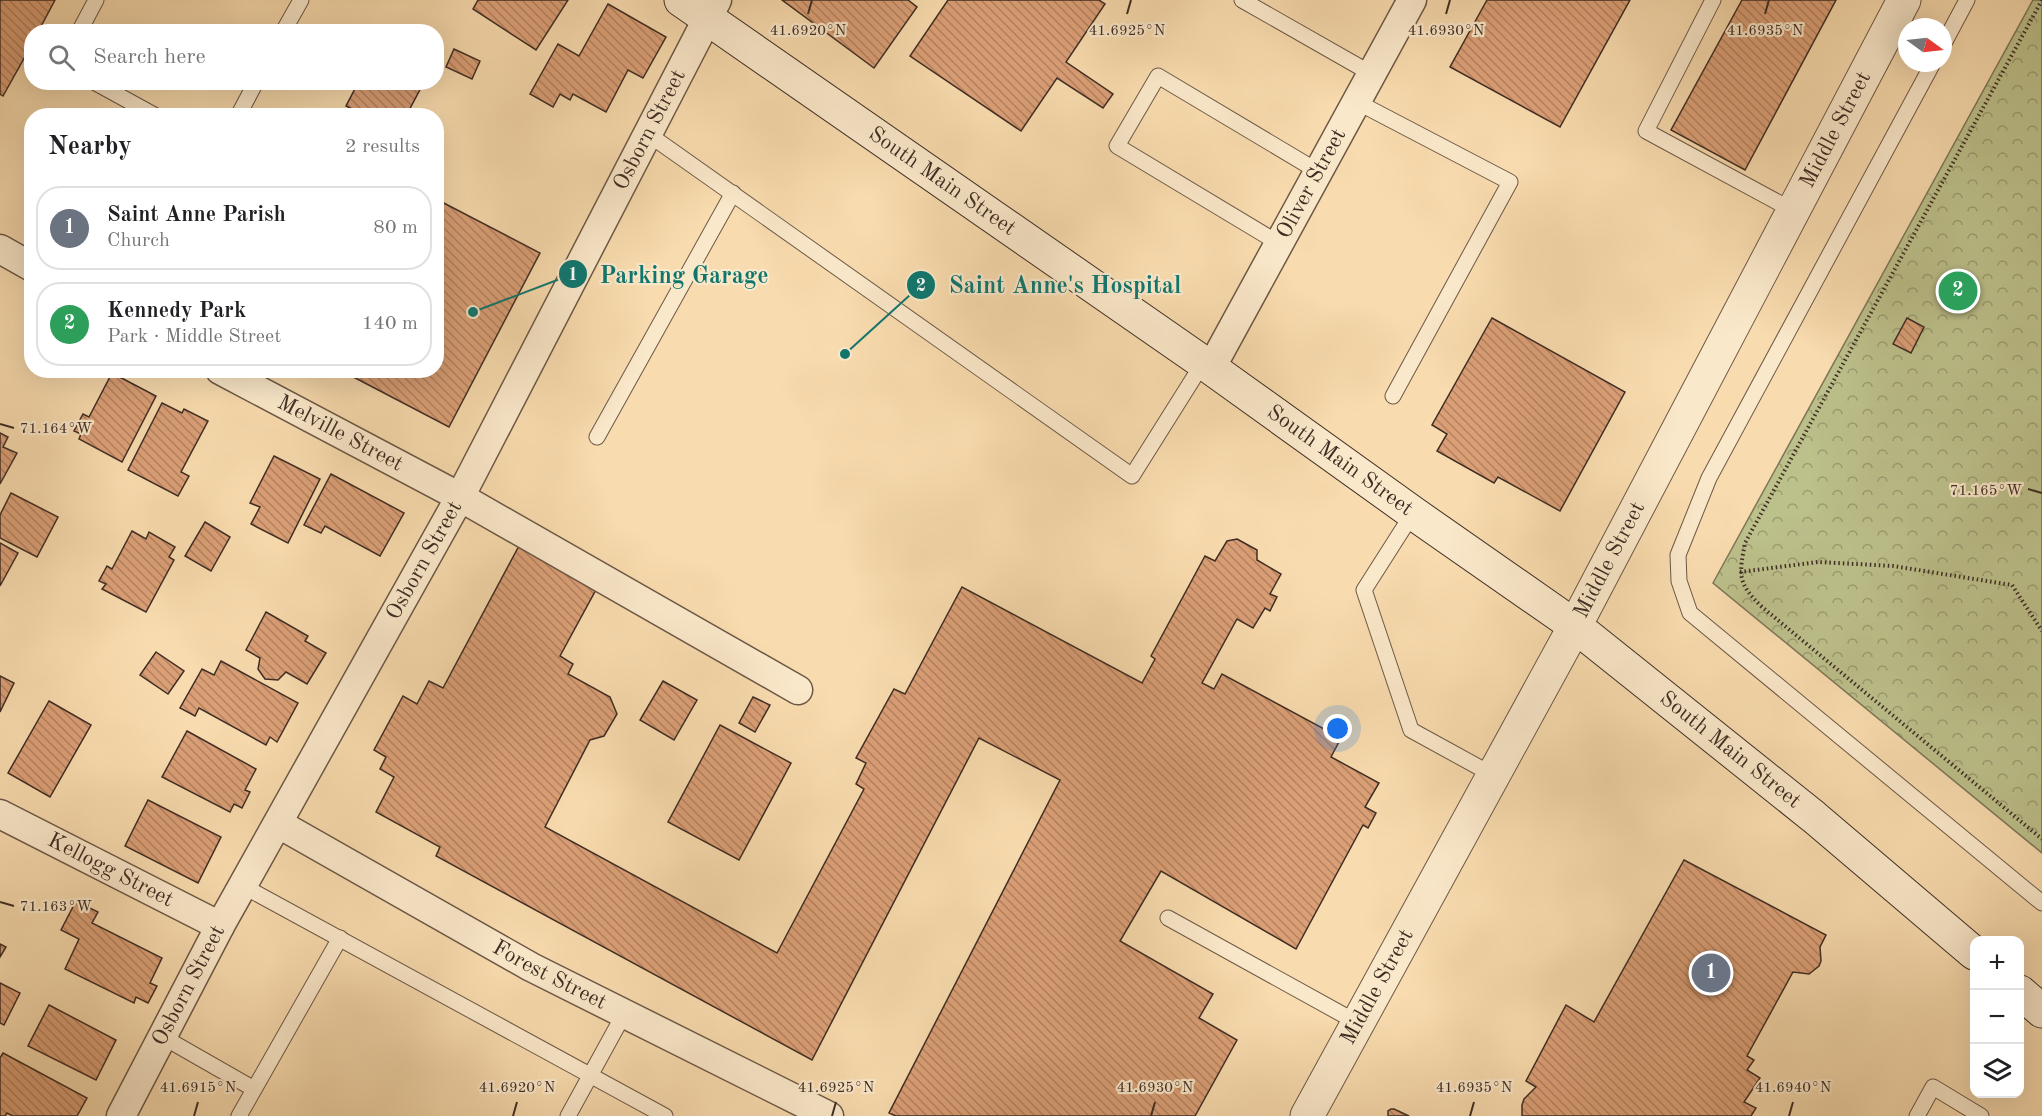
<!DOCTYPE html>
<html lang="en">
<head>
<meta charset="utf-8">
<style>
  :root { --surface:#fff; --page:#f6f6f6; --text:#202124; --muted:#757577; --line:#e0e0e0; --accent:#1a73e8 }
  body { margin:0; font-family:"Old Standard TT",serif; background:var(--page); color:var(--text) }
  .controls { position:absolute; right:18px; bottom:18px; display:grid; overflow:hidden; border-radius:12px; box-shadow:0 6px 24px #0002 }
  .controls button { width:54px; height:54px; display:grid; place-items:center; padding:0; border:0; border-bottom:2px solid var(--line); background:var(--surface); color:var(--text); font:30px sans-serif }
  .compass { position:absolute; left:1898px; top:18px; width:54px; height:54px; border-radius:50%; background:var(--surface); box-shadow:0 6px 24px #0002; rotate:105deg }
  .you { position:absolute; left:1338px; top:729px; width:21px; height:21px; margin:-15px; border:4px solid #fff; border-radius:50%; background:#1a73e8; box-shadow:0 0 0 9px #1a73e833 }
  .badge { display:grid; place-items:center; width:39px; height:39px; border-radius:50%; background:var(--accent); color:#fff; font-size:20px; font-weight:700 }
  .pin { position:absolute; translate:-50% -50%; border:3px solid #fff; box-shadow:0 2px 6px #0006 }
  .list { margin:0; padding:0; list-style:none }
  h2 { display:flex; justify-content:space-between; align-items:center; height:78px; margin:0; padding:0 24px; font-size:26px }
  h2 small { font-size:20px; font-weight:400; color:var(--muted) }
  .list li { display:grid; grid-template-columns:39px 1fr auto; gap:18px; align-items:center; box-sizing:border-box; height:84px; margin:0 12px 12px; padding:0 12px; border:2px solid var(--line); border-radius:24px }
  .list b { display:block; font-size:22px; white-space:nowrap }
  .list p { margin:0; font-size:20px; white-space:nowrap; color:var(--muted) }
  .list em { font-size:20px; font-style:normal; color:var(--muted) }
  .icon { flex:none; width:33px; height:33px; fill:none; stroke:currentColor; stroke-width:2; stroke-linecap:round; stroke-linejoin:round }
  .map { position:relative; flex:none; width:2042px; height:1116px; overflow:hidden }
  .search { position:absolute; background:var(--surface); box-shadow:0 6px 24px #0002; left:24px; top:24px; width:420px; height:66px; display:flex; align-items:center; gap:15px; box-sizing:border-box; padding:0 21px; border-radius:24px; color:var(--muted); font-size:22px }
  .panel { position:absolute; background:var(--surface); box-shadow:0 6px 24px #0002; left:24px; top:108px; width:420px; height:270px; border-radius:24px }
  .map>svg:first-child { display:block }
  .park { fill:url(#park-crowns); stroke:#7e7658; stroke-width:1.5 }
  .building { fill:url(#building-back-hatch); stroke:#3f2d24; stroke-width:1.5 }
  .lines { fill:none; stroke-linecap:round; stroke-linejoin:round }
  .service-casing { stroke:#6d5846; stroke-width:17 }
  .minor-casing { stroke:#6d5846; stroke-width:31 }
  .tertiary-casing { stroke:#6d5846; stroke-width:35 }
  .secondary-casing { stroke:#3f2d24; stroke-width:35 }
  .path { stroke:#3f2d24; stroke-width:4; stroke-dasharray:1.5 3; stroke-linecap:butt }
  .service { stroke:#fae8ca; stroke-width:15 }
  .minor { stroke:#fae8ca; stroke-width:28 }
  .tertiary { stroke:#fae8ca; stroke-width:33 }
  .secondary { stroke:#fae8ca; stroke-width:33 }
  .ticks { fill:none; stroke:#3f2d24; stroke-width:2 }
  .labels { text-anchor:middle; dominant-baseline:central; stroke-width:4.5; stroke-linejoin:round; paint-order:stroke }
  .street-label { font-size:22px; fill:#3f2d24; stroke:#fae8ca }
  .ticks-label { font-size:15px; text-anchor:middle; fill:#3f2d24; stroke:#fae8ca; stroke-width:4.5; stroke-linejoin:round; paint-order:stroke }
  .leader { fill:none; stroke:#0f766e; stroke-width:2 }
  .callout-dot { fill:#0f766e; stroke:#fae8ca; stroke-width:2 }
  .mark-label { font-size:18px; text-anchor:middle; font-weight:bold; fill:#fff }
  .callout-label { font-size:24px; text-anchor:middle; font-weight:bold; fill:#0f766e; stroke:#fae8ca; stroke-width:4.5; stroke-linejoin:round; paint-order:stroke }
</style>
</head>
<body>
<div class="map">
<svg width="2042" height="1116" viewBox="0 0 2042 1116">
  <defs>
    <pattern id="park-crowns" width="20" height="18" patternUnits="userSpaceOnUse" patternTransform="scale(1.5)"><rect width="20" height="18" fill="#bcc08b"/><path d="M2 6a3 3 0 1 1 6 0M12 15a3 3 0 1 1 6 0" fill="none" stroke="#9a9c71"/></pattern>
    <pattern id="building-back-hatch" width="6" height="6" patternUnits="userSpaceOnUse" patternTransform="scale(1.5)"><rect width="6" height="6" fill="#db9f76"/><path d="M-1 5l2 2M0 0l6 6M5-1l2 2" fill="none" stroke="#b38261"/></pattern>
  </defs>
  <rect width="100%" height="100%" fill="#f8dbae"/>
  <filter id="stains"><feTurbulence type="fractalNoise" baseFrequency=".00333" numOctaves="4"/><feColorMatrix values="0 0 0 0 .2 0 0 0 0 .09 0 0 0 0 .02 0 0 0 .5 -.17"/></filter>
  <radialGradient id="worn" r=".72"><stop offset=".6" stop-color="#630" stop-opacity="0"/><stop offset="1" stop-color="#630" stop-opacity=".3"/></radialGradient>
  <!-- park -->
  <path class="park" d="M2033 0H2042V853L1713 583Z"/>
  <!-- building -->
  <g class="building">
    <path d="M0 0H55L38 32H32V44L3 96 0 94Z"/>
    <path d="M478 0H568L536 50 473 9Z"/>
    <path d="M782 0H908L917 7 874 68Z"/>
    <path d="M948 0H1099L1105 4 1066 62 1113 94 1103 108 1057 78 1021 131 910 56Z"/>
    <path d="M1487 0H1630L1560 127 1450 67Z"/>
    <path d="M1742 0H1836L1745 170 1671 130Z"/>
    <path d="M608 4 666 37 643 78 628 70 606 112 573 94 570 100 560 94 553 107 530 94 558 44 579 56Z"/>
    <path d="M454 49 480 61 472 79 446 67Z"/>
    <path d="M366 82H424L406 116H348L352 109 346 106 358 83 364 86Z"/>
    <path d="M436 199 540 253 449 427 340 370H436Z"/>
    <path d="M1492 318 1625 392 1560 511 1498 477 1494 483 1437 451 1447 434 1432 425Z"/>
    <path d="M1907 318 1924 327 1911 353 1893 344Z"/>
    <path d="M112 373 156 396 122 462 79 439 81 434 74 431 83 414 89 417Z"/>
    <path d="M162 403 182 413 184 409 208 421 181 472 189 476 178 496 128 470Z"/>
    <path d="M0 433 8 437 3 447 17 453 0 484Z"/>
    <path d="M274 456 320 479 288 543 251 524 260 507 250 503Z"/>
    <path d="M331 474 404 513 380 556 325 526 321 533 304 525Z"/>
    <path d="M11 493 58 517 37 557 0 538V515Z"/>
    <path d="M205 522 230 537 211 571 185 556Z"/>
    <path d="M132 531 146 539 149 532 175 547 169 557 174 560 146 612 102 589 106 584 99 581 107 566 112 569Z"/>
    <path d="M1237 539 1257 550V560L1281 574 1270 594 1277 597 1270 611 1265 608 1253 628 1237 619 1202 683 1214 689 1222 674 1341 738 1331 757 1379 783 1365 807 1376 813 1368 828 1363 825 1296 949 1161 871 1120 941 1213 994 1199 1018 1237 1040 1195 1116H896L889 1113 1060 780 979 738 812 1060 436 856 440 847 376 812 394 777 380 769 386 757 374 750 403 696 417 704 429 681 443 688 520 544 598 586 560 656 573 664 568 674 610 697 617 714 604 736 590 740 545 827 777 953 864 789 856 784 866 763 856 758 894 689 905 694 962 587 1142 683 1155 659 1151 656 1205 556 1215 561 1227 541Z"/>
    <path d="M0 543 18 553 0 586Z"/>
    <path d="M266 612 308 636 305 641 326 653 307 684 286 672 278 680 265 679 258 669 260 658 246 650Z"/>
    <path d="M156 652 184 671 168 694 140 675Z"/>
    <path d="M221 661 298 703 277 742 270 737 266 745 199 708 195 716 180 708 202 669 214 675Z"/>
    <path d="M0 676 14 683 0 712Z"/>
    <path d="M663 681 697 700 674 740 640 720Z"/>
    <path d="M753 697 770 705 755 732 739 723Z"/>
    <path d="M49 701 91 725 50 797 8 773Z"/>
    <path d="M720 725 791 763 739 860 668 822Z"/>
    <path d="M187 731 256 769 245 790 250 792 242 808 234 804 230 812 162 777Z"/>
    <path d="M148 800 221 837 198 883 125 846Z"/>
    <path d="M1684 860 1826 935 1820 947 1821 961 1819 966 1809 974 1793 972 1747 1056 1754 1060 1747 1070 1760 1078 1744 1102 1756 1108 1751 1116H1522V1105L1524 1099 1536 1087 1526 1081 1566 1005 1594 1022Z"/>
    <path d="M76 901 98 912 92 923 162 958 150 983 157 986 148 1003 136 997 134 1003 65 969 79 939 61 930Z"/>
    <path d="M0 944 6 947 0 957Z"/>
    <path d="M0 983 20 993 4 1025 0 1023Z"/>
    <path d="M49 1005 116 1040 96 1080 28 1046Z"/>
    <path d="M3 1053 87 1098 77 1116H13L7 1113 5 1116H0V1058Z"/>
    <path d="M1391 1109H1394L1409 1116H1388V1111Z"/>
  </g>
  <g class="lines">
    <defs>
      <g id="service">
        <path d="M1242 0 1372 74"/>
        <path d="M1713 0 1646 131 1794 211"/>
        <path d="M79 32 96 0"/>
        <path d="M283 32 301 0"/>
        <path d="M1943 45 1967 0"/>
        <path d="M1933 63 1709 478 1678 555 1679 581 1690 613 2042 903"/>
        <path d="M94 82 156 116"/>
        <path d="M1357 102 1510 182 1393 396"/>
        <path d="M238 116 256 82"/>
        <path d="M648 134 1132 476 1203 363"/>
        <path d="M1280 244 1117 146 1158 76 1319 172"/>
        <path d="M597 437 733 193"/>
        <path d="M1413 513 1364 590 1411 730 1493 775"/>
        <path d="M243 886 665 1116"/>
        <path d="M1168 918 1358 1023"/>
        <path d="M163 1037 254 1089"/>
        <path d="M239 1116 340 938"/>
        <path d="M568 1116 624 1014"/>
        <path d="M1917 1116 1933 1087 1981 1116"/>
      </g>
      <g id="minor">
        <path d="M0 249 32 267"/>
        <path id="s1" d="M1211 368 1412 0"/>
        <path id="s2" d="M220 370 460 497 798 690"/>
        <path id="s3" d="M0 814 220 926"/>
        <path id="s4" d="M279 824 531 967 829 1116"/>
        <path id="s5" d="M121 1116 220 926 460 497 717 0"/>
      </g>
      <g id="tertiary">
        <path id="s6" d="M1307 1116 1575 626 1904 0"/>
      </g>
      <g id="secondary">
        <path id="s7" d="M681 0 1211 368 1413 513 1575 626 1814 817 1974 953"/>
        <path d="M2020 992 2042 1011"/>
      </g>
    </defs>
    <!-- service casing -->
    <use href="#service" class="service-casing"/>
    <!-- minor casing -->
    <use href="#minor" class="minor-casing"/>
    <!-- tertiary casing -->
    <use href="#tertiary" class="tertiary-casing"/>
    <!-- secondary casing -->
    <use href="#secondary" class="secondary-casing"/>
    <!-- path -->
    <g class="path">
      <path d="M2042 0 1745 543C1739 575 1737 583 1762 607L2042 839"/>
      <path d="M1740 572 1818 562 1893 566 2012 585 2042 631"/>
    </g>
    <!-- service -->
    <use href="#service" class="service"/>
    <!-- minor -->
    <use href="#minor" class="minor"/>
    <!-- tertiary -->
    <use href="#tertiary" class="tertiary"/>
    <!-- secondary -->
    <use href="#secondary" class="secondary"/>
  </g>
  <!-- ticks -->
  <path class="ticks" d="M808 14 812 0M1127 14 1131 0M1446 14 1450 0M1765 14 1769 0M0 424 14 428M2028 489 2042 493M0 902 14 906M194 1116 198 1102M513 1116 517 1102M832 1116 836 1102M1151 1116 1155 1102M1470 1116 1474 1102M1789 1116 1793 1102"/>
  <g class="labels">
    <!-- street labels -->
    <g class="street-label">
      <text stroke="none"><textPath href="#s5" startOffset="1119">Osborn Street</textPath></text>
      <text stroke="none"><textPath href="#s6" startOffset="1119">Middle Street</textPath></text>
      <text stroke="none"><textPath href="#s7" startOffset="318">South Main Street</textPath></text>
      <text stroke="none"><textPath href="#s1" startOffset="210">Oliver Street</textPath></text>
      <text stroke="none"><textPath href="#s2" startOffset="136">Melville Street</textPath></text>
      <text stroke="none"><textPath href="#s7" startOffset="804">South Main Street</textPath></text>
      <text stroke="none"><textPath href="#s6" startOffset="633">Middle Street</textPath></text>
      <text stroke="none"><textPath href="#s5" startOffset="633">Osborn Street</textPath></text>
      <text stroke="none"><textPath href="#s7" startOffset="1290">South Main Street</textPath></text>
      <text stroke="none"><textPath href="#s3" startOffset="124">Kellogg Street</textPath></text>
      <text stroke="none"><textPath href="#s4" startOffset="310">Forest Street</textPath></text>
      <text stroke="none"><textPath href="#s5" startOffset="147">Osborn Street</textPath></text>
      <text stroke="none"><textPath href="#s6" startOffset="147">Middle Street</textPath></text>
    </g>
  </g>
  <g class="ticks-label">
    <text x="808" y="35">41.6920°N</text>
    <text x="1127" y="35">41.6925°N</text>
    <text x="1446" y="35">41.6930°N</text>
    <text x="1765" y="35">41.6935°N</text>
    <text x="56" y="433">71.164°W</text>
    <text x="1986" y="495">71.165°W</text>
    <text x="56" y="911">71.163°W</text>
    <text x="198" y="1092">41.6915°N</text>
    <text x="517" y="1092">41.6920°N</text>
    <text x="836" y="1092">41.6925°N</text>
    <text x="1155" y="1092">41.6930°N</text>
    <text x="1474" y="1092">41.6935°N</text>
    <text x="1793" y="1092">41.6940°N</text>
  </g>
  <!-- callouts -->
  <path class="leader" d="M473 312L573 274M845 354L921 285"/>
  <g class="callout-dot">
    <circle cx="473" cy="312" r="6"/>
    <circle cx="845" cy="354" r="6"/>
    <circle cx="573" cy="274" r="15"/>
    <circle cx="921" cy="285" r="15"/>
  </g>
  <g class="mark-label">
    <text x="573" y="280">1</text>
    <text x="921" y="291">2</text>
  </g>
  <g class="callout-label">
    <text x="684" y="283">Parking Garage</text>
    <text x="1065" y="293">Saint Anne's Hospital</text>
  </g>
  <rect width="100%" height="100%" filter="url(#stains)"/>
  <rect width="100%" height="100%" fill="url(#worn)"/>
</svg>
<div class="controls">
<button>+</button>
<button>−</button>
<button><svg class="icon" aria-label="layers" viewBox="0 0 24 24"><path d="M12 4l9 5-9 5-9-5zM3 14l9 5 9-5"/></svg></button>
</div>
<svg class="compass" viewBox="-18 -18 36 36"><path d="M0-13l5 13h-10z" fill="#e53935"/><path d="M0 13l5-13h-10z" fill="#757577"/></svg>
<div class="you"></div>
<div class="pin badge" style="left:1711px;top:973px;background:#6b7280">1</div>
<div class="pin badge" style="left:1958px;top:291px;background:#2e9e5b">2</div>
<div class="search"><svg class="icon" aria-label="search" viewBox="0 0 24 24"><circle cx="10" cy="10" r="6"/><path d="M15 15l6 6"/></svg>Search here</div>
<section class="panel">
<h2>Nearby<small>2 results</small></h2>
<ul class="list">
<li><span class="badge" style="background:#6b7280">1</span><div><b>Saint Anne Parish</b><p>Church</p></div><em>80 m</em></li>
<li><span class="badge" style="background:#2e9e5b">2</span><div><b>Kennedy Park</b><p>Park · Middle Street</p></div><em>140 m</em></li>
</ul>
</section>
</div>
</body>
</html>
